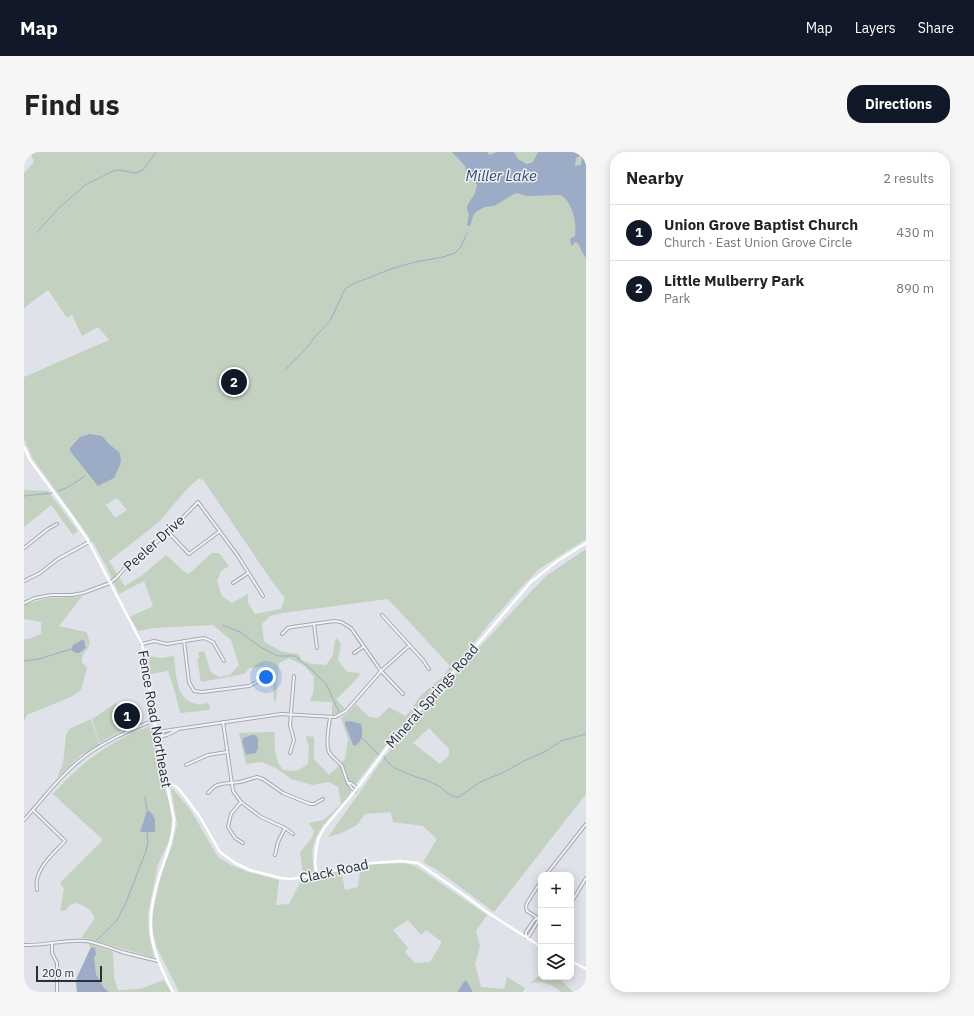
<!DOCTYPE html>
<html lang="en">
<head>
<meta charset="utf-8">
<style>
  :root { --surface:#fff; --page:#f6f6f6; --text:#222; --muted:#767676; --line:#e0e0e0; --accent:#111827 }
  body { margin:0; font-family:"IBM Plex Sans",sans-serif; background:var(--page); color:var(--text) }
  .controls { position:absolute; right:12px; bottom:12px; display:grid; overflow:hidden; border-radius:8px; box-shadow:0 2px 10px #0003 }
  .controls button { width:36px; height:36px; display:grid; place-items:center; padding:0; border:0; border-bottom:1px solid var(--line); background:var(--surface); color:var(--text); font:20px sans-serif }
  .scale { position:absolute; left:12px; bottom:10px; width:66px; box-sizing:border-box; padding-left:4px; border:2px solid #292f3e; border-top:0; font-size:11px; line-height:14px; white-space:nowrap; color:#292f3e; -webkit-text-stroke:3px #eff1f5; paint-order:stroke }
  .you { position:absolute; left:242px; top:525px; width:14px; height:14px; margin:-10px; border:3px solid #fff; border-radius:50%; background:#1a73e8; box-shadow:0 0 0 6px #1a73e833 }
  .badge { display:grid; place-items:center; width:26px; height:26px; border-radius:50%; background:var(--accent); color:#fff; font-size:13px; font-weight:700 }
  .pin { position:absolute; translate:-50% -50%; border:2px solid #fff; box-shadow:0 1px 4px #0006 }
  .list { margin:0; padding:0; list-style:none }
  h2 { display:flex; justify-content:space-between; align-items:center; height:52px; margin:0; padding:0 16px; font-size:17px }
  h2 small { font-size:13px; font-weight:400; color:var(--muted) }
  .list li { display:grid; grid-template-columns:26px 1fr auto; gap:12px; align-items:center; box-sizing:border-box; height:56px; padding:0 16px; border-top:1px solid var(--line) }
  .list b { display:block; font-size:15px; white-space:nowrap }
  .list p { margin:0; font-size:13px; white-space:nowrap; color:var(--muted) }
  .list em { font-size:13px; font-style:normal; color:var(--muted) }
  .icon { flex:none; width:22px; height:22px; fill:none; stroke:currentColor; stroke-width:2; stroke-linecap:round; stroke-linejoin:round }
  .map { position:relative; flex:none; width:562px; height:840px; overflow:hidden; border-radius:16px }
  header { display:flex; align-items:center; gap:24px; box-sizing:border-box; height:56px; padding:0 20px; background:var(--accent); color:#fff }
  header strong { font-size:19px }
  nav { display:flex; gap:22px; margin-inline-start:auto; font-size:14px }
  .intro { display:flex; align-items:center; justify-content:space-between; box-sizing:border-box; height:96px; padding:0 24px }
  h1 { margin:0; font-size:28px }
  .button { padding:10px 18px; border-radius:16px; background:var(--accent); color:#fff; font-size:14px; font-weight:700 }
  main { display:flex; gap:24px; padding:0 24px }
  aside { flex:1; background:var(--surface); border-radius:16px; box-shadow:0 2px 10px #0003 }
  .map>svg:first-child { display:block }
  .green { fill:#c3d1c1; fill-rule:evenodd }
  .water { fill:#9cacc6; fill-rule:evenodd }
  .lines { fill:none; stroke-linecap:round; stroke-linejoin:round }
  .stream { stroke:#9cacc6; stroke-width:1 }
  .street-casing { stroke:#a5a9b2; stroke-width:4 }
  .street { stroke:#f2f3f6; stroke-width:2 }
  .secondary { stroke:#fff; stroke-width:2.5 }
  .labels { text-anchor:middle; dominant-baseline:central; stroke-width:3; stroke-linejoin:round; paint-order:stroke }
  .street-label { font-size:14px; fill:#292f3e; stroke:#eff1f5 }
  .water-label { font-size:15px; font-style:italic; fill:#364a6f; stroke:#eff1f5 }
</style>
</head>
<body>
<header>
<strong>Map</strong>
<nav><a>Map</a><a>Layers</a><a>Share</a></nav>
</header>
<div class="intro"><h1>Find us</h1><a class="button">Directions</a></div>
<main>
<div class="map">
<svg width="562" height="840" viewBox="0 0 562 840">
  <rect width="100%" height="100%" fill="#dfe2e8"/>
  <!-- green -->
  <g class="green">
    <path d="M6 0H562V387L515 417 493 440 464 473 429 518 373 579 327 638V642C315 656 295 674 290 691 287 700 289 710 290 719L288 721 279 722 276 700 288 686 290 679 285 671 300 668 317 652 314 635 305 630 288 633 267 627 252 616 238 610 222 612 215 581 251 580C250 594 250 607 259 618L273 619 284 612 285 596 282 584 290 585V607L305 623 321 607 324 587 317 566 323 562 332 552 345 565 354 566 365 555 381 564C387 560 390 552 395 546 405 534 418 529 426 514L364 447 258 461 246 464 238 472 240 490 259 500 275 502 277 508 288 512 302 513 309 503 311 488 313 486 317 493 314 508 323 520 335 521 336 523 323 537 312 547 321 557 315 562 308 563V550L286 549 289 541 290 525 281 514 265 506 255 511 252 549H250L248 520 238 515 226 516 220 522 177 530 173 507 175 506 174 500 180 499 187 520 195 525 206 523 215 513 207 488 189 473 130 476 114 479 106 465 129 454 120 429 95 442 83 416 70 392 9 307 0 287V225L85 188 74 175 58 184 48 163 43 166 24 138 0 156V21L10 10ZM175 326 180 329 249 431 261 446 257 457 231 462 224 451V442L208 451 198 444 193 429 197 419 205 414 195 401H188L167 420 163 422 142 403 117 424 101 434 85 409 135 370 163 337ZM93 346 103 358 91 366 82 353ZM227 583 234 586V596L232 601 222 603 219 586Z"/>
    <path d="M0 338 24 339 54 379 49 383 27 353 0 375Z"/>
    <path d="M562 397V642L470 760 413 718 399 710 413 687 399 674 369 670 367 660 341 662 333 673 318 681 304 685 336 640 353 615 394 562 500 447 522 424ZM405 576 425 597V603L416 612 389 591Z"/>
    <path d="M59 443 35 474 62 480C72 499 57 496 58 510L63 516 57 538 49 544 3 563 0 570V487H5L17 482V470L0 467V452L25 446 52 445ZM54 490 62 492V496L60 498 47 495Z"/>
    <path d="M125 504 136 506 150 504C152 520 151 549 173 552 176 553 181 551 185 551L186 558 156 561 151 540 144 519 126 522Z"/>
    <path d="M92 551 102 568H103L105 575 75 591 68 567Z"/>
    <path d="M67 567 75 593 57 603 33 626 39 611 42 583 45 577Z"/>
    <path d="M126 574 128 575 141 637 146 653 148 666 147 679 145 689 134 712 124 762 125 782 130 805H128L61 786H57L71 766C67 757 61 754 52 751L46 753 41 759 36 758 40 737 36 731 79 688 29 642C57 610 86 589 126 574ZM129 663 131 680H116L120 669Z"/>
    <path d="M148 636 166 657 194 705 207 713 224 720 255 728 252 753 265 752 278 727 317 718 321 738 334 735 337 713 381 711 393 715 463 763 452 779 456 794 451 812 457 835 480 837 483 825 501 836 499 840H449L442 828 439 831 433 840H155L133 796 129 781 128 763 137 723 148 694 153 672 147 637ZM384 768 397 783 402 778 418 790 406 810 391 811 381 800 384 796 369 778Z"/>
    <path d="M65 791 89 800 90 825 94 838 116 837 140 828 147 840H85L80 836 72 822 70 809 69 795H65Z"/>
    <path d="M517 822V825H534L549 840H537C526 831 519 829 506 831Z"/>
  </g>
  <!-- water -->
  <g class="water">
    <path d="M428 0H463L466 3 473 0H490L494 7 503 12 509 10 514 0H562V106L558 100 554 91 551 90 549 93H547L546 87 551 84C553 71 548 48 536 43L503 44 493 41 490 42 470 54 461 55 453 59 450 62 446 74 443 73 445 62 443 57V54L451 41 453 33 446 22 442 19 441 14ZM557 3 558 6 557 13 551 14 552 6Z"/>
    <path d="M66 282 78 284 86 293 95 300 97 307 96 313 90 326 74 334 46 299V296L56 285Z"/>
    <path d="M58 488H60L62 496 55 501H52L47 498 49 493Z"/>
    <path d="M327 569 337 572C339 581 339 589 331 594L329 593 321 572V570Z"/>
    <path d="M227 583H231L234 586V596L232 601 222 603 218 589 219 586Z"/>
    <path d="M123 659H125L129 663 131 668V680H116Z"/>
    <path d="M67 795 71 796 72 803 70 805 72 822 80 836 85 840H53L52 832 53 825Z"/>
    <path d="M442 828 449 840H433L439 831Z"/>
  </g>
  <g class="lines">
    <!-- stream -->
    <g class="stream">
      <path d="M13 80 35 56 61 33 89 19 96 18 111 21 119 18 132 0"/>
      <path d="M262 217 283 196 289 187 306 169 321 137 329 132 367 117 391 110 419 105 431 101 437 95 443 81"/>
      <path d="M34 339C44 336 52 330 61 324"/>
      <path d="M0 344 28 341"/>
      <path d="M199 473 216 480 238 496 254 504H271L288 518 302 532 315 560"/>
      <path d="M0 509 15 507 47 497"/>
      <path d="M338 586 355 603"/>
      <path d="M360 604C365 620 398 625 411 632 420 636 425 646 435 645L456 630 478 621 504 607 522 599 537 589 562 582"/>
      <path d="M121 645 123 659"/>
      <path d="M73 788 93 768 101 753 122 699 124 690 123 680"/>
    </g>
    <defs>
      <g id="street">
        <path d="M145 381 165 402 196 379"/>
        <path d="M0 396 24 377 33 372"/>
        <path d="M0 429 16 421 34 407 65 390"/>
        <path d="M209 431 224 421"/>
        <path d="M0 451 11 446 27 443H48L59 441 86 431 93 425 100 417 145 380 174 350 214 404 239 444"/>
        <path d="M358 463 399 508 405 517"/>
        <path d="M290 472 293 496"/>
        <path d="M258 482 264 476 268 475 310 469 317 470 327 476 357 519 379 542"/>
        <path d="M160 489 165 530 170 539 178 540 225 534 233 530"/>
        <path d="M118 492 130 489 143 492 180 486 189 490 200 509"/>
        <path d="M330 501 339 495"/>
        <path d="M306 565C305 575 301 591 305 600 308 606 315 609 318 614 322 624 322 632 331 639"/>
        <path d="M199 570 209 639 217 650 237 665 261 676 269 682"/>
        <path d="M133 580 257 562 311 565 322 559 357 519 386 493"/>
        <path d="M134 585 143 583 153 578"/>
        <path d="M266 601 270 588 266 573 270 524"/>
        <path d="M162 613 184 603 203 600"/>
        <path d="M324 631H327L333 636"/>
        <path d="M184 641 191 634 197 632 216 630 233 625 239 627 259 641 286 652H290L299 647"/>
        <path d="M217 650 207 662 204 675 211 686 219 691"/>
        <path d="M9 658 41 689C29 702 9 718 13 738"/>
        <path d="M0 668C18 648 34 626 55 609 76 591 105 579 130 568"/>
        <path d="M251 703 254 690 261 676"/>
        <path d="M522 723 562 672"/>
        <path d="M517 729 503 751 502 755 503 759 517 768"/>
        <path d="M547 751 562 726"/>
        <path d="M502 785V780L511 767H513"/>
        <path d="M502 785 505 784 514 769V766"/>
        <path d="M28 791V801L33 811V840"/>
        <path d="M0 793C21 794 41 787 62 789 74 791 86 796 98 800 109 803 122 806 134 809"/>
      </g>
    </defs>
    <!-- street casing -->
    <use href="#street" class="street-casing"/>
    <!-- street -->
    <use href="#street" class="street"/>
    <!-- secondary -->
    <g class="secondary">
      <path d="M0 295 6 308 49 366 65 390 118 492 122 510 130 568 150 668C149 687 142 704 136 722 120 772 125 795 149 840"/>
      <path d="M143 630 153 635 162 646 176 665 196 700 211 711 226 718 256 726 267 727 293 723 335 712 376 709 394 711 436 740 463 760 517 795"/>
      <path d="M293 723 291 712 292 698 294 688 300 676 331 639 365 593 390 563 419 532 507 430 532 410 562 391"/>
      <path d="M547 809 562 817"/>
    </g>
  </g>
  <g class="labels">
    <!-- street labels -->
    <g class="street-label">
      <text transform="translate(130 391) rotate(-42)">Peeler Drive</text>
      <text transform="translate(408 544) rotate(-49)">Mineral Springs Road</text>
      <text transform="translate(131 567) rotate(80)">Fence Road Northeast</text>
      <text transform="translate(310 719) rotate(-12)">Clack Road</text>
    </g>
    <!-- water labels -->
    <g class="water-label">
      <text x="477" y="23">Miller Lake</text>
    </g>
  </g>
</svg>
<div class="controls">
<button>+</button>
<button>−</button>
<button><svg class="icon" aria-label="layers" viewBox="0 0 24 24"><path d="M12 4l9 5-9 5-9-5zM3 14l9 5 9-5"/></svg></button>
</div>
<div class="scale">200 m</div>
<div class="you"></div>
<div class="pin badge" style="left:103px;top:564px">1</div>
<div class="pin badge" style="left:210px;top:230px">2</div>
</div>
<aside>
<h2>Nearby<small>2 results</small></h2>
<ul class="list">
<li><span class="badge">1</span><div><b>Union Grove Baptist Church</b><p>Church · East Union Grove Circle</p></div><em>430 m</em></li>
<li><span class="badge">2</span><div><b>Little Mulberry Park</b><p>Park</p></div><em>890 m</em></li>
</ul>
</aside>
</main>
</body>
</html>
